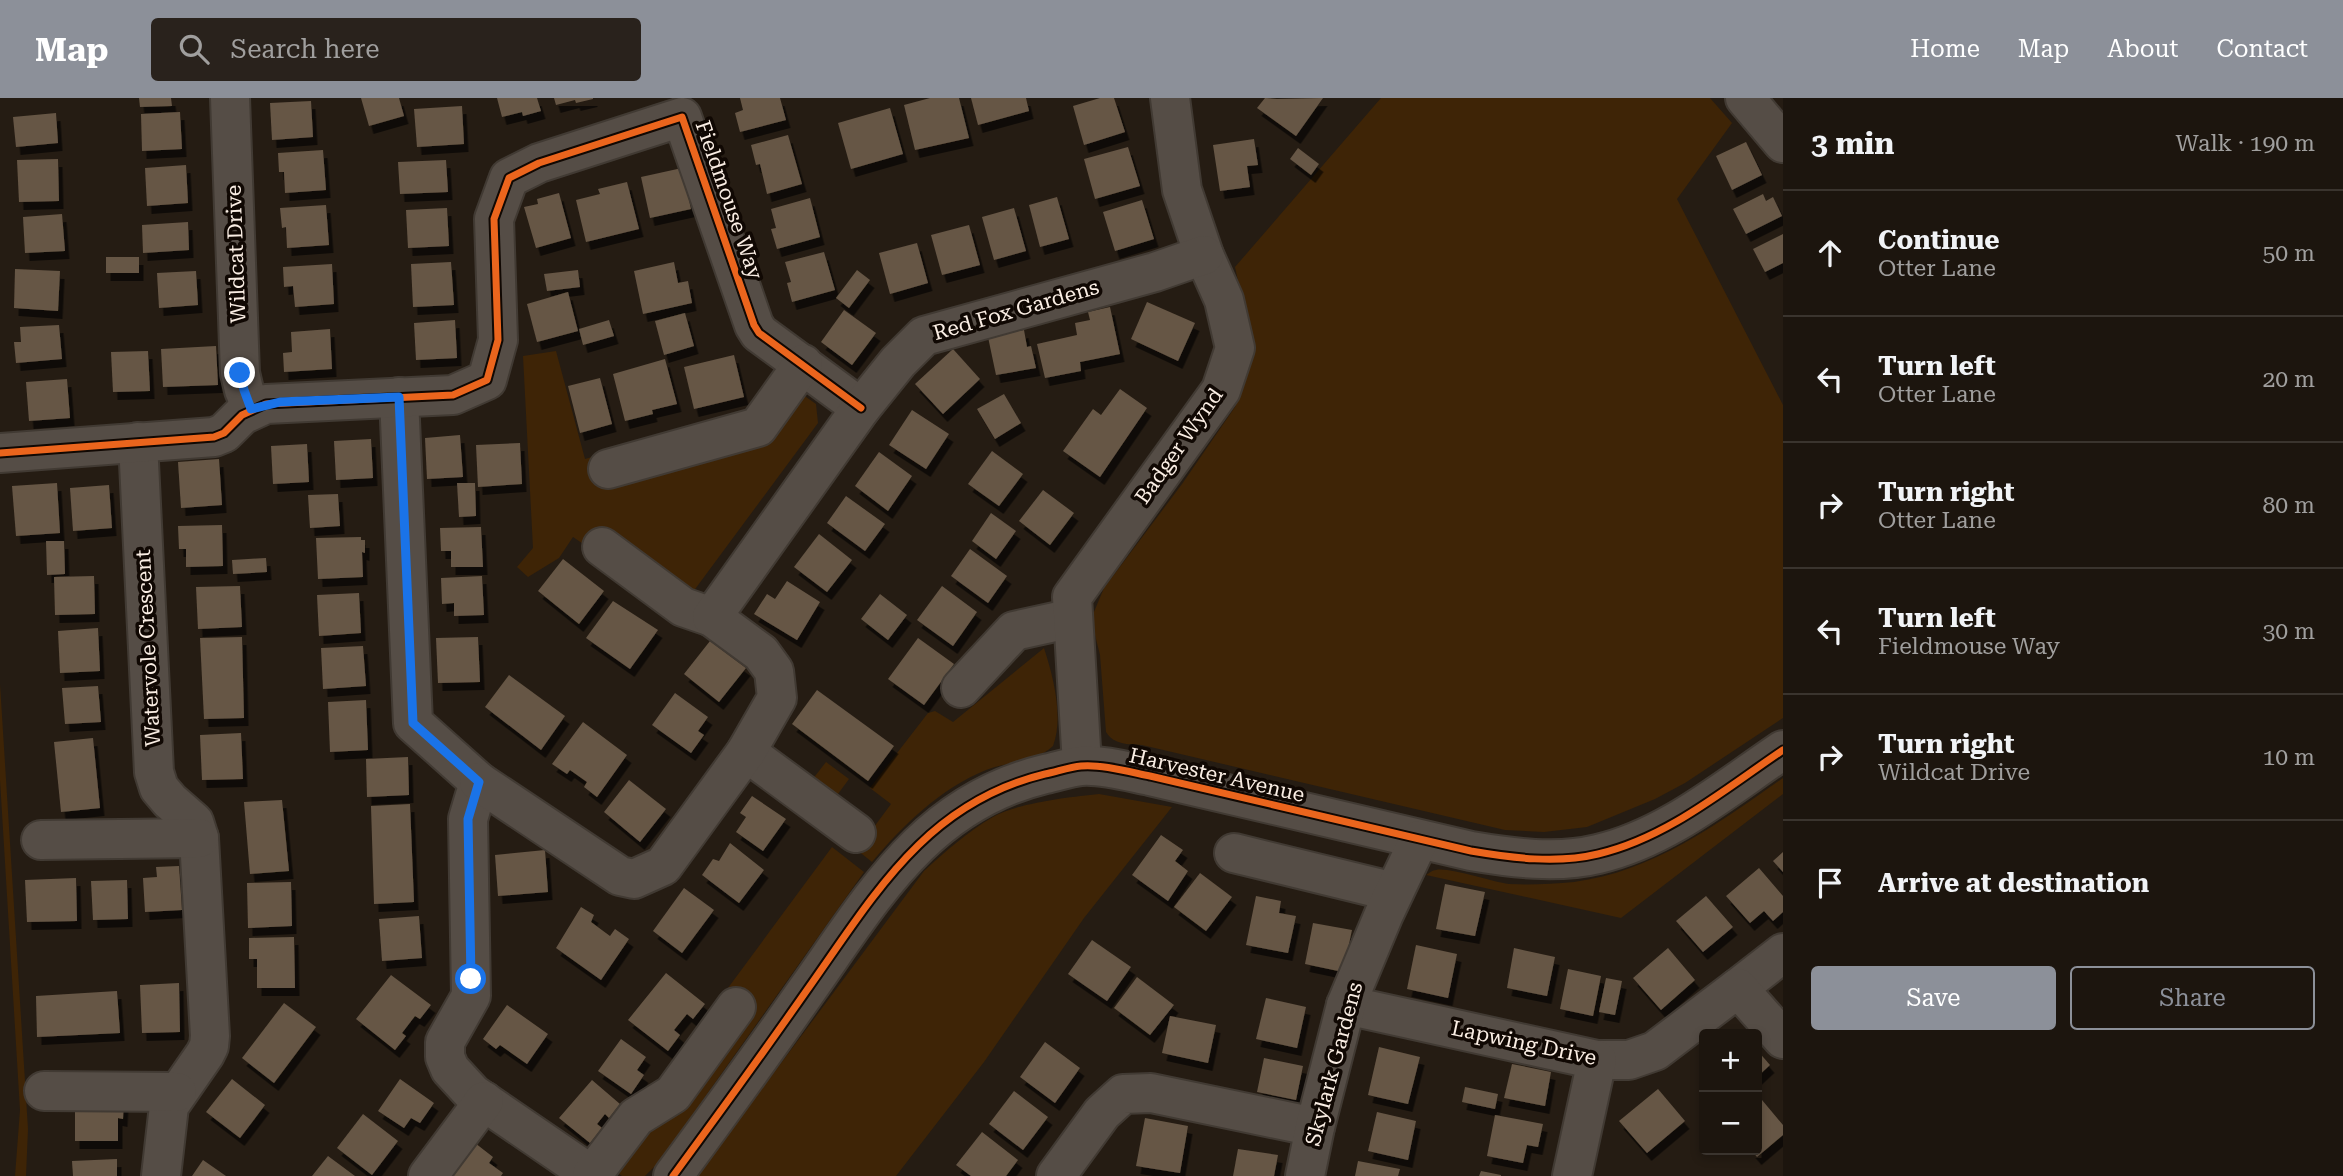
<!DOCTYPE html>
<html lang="en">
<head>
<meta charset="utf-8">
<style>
  :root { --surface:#1c150e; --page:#29221c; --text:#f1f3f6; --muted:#a09f9e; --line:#3a342e; --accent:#8c9099 }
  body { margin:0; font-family:"Roboto Serif",serif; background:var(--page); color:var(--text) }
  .controls { position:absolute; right:21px; bottom:21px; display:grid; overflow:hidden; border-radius:7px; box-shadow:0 4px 10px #0003 }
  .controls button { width:63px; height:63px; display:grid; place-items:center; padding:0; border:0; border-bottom:2px solid var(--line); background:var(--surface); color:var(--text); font:35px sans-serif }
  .stop { position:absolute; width:21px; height:21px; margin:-16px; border:5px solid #1a73e8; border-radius:50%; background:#fff }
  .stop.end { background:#1a73e8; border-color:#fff; box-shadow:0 2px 7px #0008 }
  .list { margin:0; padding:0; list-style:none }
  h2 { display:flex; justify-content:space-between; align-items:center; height:91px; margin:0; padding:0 28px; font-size:30px }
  h2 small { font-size:23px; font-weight:400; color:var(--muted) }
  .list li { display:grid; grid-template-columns:46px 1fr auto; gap:21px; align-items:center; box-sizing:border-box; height:126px; padding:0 28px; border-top:2px solid var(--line) }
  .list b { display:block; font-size:26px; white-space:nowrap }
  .list p { margin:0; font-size:23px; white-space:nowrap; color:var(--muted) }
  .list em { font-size:23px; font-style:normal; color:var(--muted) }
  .actions { display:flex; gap:14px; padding:21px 28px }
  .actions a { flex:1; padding:16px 0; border:2px solid var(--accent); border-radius:7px; text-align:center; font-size:24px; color:var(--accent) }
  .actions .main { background:var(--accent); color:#fff }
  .icon { flex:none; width:38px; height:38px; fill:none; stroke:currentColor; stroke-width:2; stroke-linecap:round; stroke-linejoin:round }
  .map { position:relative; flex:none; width:1783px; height:1078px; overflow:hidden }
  header { display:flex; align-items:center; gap:42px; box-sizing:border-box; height:98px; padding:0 35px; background:var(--accent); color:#fff }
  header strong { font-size:33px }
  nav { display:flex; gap:38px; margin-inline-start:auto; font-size:24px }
  .search { width:490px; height:63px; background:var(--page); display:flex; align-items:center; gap:18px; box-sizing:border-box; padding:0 24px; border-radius:7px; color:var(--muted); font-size:26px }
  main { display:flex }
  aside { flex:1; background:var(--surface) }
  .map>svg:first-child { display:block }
  .green { fill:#3e2406 }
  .building { fill:#665645; filter:url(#shadow) }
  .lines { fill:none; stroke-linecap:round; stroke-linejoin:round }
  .minor-casing { stroke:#413a33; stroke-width:42 }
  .minor { stroke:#554d46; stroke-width:38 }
  .cycleway-casing { stroke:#100803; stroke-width:11 }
  .cycleway { stroke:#eb651d; stroke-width:7 }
  .route { stroke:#1a73e8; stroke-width:9 }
  .labels { text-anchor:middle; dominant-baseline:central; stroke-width:7; stroke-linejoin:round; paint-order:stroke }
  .street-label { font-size:21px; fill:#faeee4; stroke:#100803 }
</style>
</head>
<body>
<header>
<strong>Map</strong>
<div class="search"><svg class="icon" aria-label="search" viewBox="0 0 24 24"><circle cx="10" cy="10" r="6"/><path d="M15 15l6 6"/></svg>Search here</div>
<nav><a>Home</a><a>Map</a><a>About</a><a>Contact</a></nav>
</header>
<main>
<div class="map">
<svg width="1783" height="1078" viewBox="0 0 1783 1078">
  <defs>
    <filter id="shadow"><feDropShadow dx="4.5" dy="8" stdDeviation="0" flood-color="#0009"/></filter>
  </defs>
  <rect width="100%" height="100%" fill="#251c13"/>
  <!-- green -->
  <g class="green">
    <path d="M1381 0H1710L1732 25 1677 101 1783 307V620L1685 685 1655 701 1587 729 1544 734 1505 732 1142 647C1128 646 1114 647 1106 634L1100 557 1091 521 1104 490 1182 386 1235 309 1245 285 1249 264 1243 205 1235 169Z"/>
    <path d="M556 253 585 361 599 357 759 335 792 289 816 306 818 325 690 498 592 452 573 439 559 460 528 479 517 469 533 450 523 258Z"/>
    <path d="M1044 550C1053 578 1064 619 1053 648 1036 664 1007 664 986 672 940 691 904 726 872 764L857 752 891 706 870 690 928 615 935 613 953 624Z"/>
    <path d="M0 586 28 1031 26 1078H15L20 1012 0 682Z"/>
    <path d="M826 664 849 681 835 700 812 682Z"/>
    <path d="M1783 680V696L1621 820 1426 777C1429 775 1433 772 1436 772 1449 769 1492 784 1509 786 1530 787 1553 786 1574 784 1653 774 1719 725 1783 680Z"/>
    <path d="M1099 696 1172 709 1084 820 984 964 896 1078H697L924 773C946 753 967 734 993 719 1017 705 1070 699 1099 696Z"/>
    <path d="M832 749 864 774 659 1064 645 1078H622L612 1071 748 910 725 894Z"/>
  </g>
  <!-- building -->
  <g class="building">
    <path d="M139 0H171L172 8 140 9Z"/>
    <path d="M361 0H399L404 18 369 28Z"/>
    <path d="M497 0H537L541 13 523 18 522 14 502 19Z"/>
    <path d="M554 0H593V1L576 5 575 2 556 7Z"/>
    <path d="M740 0H780L786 22 740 34 735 15 743 12Z"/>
    <path d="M930 0H959L969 40 915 52 904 7Z"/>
    <path d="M971 0H1026L1029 13 978 27Z"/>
    <path d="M1100 0H1114L1125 34 1084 47 1073 8Z"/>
    <path d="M1265 0 1277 1 1323 0 1296 38 1257 10Z"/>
    <path d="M311 3 313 39 272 42 270 5Z"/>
    <path d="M462 8 464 46 417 49 414 11Z"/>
    <path d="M890 10 903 56 851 71 838 25Z"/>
    <path d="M180 14 182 51 142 53 141 16Z"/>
    <path d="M56 15 58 45 16 49 13 19Z"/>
    <path d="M788 37 802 86 767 96 760 66 756 67 751 47Z"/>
    <path d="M1254 41 1258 67 1247 68 1250 89 1220 93 1213 47Z"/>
    <path d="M1746 44 1762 77 1732 92 1716 58Z"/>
    <path d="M1128 49 1140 88 1095 101 1084 61Z"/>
    <path d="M1298 50 1319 66 1311 77 1290 61Z"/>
    <path d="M323 52 326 92 285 95 284 74H279L278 55Z"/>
    <path d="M58 61 59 103 19 104 17 62Z"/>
    <path d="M446 62 448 94 400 96 398 64Z"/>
    <path d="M186 67 188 105 147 108 145 70Z"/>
    <path d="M682 70 691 111 650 120 641 79Z"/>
    <path d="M627 84 639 131 586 144 576 102 600 96 598 91Z"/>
    <path d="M559 95 571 140 536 150 524 109 538 106 537 101Z"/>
    <path d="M1763 96 1766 103 1773 99 1782 118 1746 136 1733 111Z"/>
    <path d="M1057 99 1069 141 1040 149 1029 107Z"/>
    <path d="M810 100 820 139 777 151 771 131 776 130 771 111Z"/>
    <path d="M1142 102 1154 141 1115 153 1103 114Z"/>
    <path d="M326 107 329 147 287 150 286 129 282 130 280 110Z"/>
    <path d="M447 110 449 148 408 150 406 112Z"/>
    <path d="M1014 110 1026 153 994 162 982 119Z"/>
    <path d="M62 116 65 153 25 155 23 119Z"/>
    <path d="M188 124 189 152 143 155 142 127Z"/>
    <path d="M969 127 980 167 942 177 931 137Z"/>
    <path d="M1783 136V165L1765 174 1753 151Z"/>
    <path d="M917 145 928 185 890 196 879 155Z"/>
    <path d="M824 154 835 192 792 204 787 185 791 184 785 164Z"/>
    <rect x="106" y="159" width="33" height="16"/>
    <path d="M451 164 454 207 413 209 411 166Z"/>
    <path d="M674 164 678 185 688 183 692 205 643 216 634 173Z"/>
    <path d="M332 166 334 206 295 209 293 188 284 189 283 169Z"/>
    <path d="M15 171 60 173 58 213 14 210Z"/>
    <path d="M578 172 580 189 547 193 544 176Z"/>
    <path d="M857 172 870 182 849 210 836 200Z"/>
    <path d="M196 173 198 207 159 210 157 175Z"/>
    <path d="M568 194 578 233 537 244 527 206Z"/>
    <path d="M1147 204 1195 225 1178 263 1131 241Z"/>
    <path d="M1110 209 1120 256 1080 264 1081 273 1045 280 1037 246 1077 237 1075 225 1090 222 1088 214Z"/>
    <path d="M844 212 876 235 852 267 821 244Z"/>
    <path d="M685 215 694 248 664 257 655 223Z"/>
    <path d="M455 222 457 260 416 262 414 225Z"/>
    <path d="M609 222 614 238 583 247 579 231Z"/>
    <path d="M59 227 62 261 16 265 14 244H21L20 229Z"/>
    <path d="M330 231 332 271 284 274 283 255 292 254 291 234Z"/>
    <path d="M1024 232 1027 249 1031 248 1036 270 996 277 988 239Z"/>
    <path d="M216 248 218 287 163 289 161 251Z"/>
    <path d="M953 251 980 281 943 316 915 286Z"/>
    <path d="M148 253 150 293 113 294 111 254Z"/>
    <path d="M734 257 744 299 694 311 684 269Z"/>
    <path d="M665 261 677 306 652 312 653 316 625 323 613 276Z"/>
    <path d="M600 280 612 326 580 335 568 288Z"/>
    <path d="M67 281 70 320 29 323 26 284Z"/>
    <path d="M1120 291 1147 310 1100 379 1063 353 1093 311 1101 317Z"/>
    <path d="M1004 296 1021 325 995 341 977 311Z"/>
    <path d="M912 312 949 336 926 371 889 347Z"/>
    <path d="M460 337 463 379 427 381 425 340Z"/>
    <path d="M371 341 373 380 336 382 334 343Z"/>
    <path d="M520 345 522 386 478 389 476 347Z"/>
    <path d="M307 346 309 384 273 386 271 348Z"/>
    <path d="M992 353 1023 376 999 408 968 386Z"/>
    <path d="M879 354 912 378 888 413 855 388Z"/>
    <path d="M219 361 222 407 181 410 178 364Z"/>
    <path d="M57 385 60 435 16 438 12 388Z"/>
    <path d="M457 385H475L476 418 459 419Z"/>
    <path d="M109 387 112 430 73 433 70 390Z"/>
    <path d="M1043 392 1074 415 1050 447 1019 423Z"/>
    <path d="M338 396 340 428 310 430 308 397Z"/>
    <path d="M846 398 885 426 865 453 827 425Z"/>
    <path d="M991 415 1016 433 996 461 972 443Z"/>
    <path d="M222 427 223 468 186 469V451H179L178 428Z"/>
    <path d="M481 429 483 469H451V453H441L440 430Z"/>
    <path d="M819 436 852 462 827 494 794 469Z"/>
    <path d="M361 439V442H365V455L362 454 363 479 318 481 316 440Z"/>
    <path d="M46 443H64L65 476 47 477Z"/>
    <path d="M970 451 1007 478 988 505 951 478Z"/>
    <path d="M266 460 267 474 233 476 232 462Z"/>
    <path d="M563 461 604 493 579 526 538 493Z"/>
    <path d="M94 478 95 516 55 517 54 479Z"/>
    <path d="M482 478 484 517 454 518V505L442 506 441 480Z"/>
    <path d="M787 483 820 504 797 542 754 516 767 496 775 501Z"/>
    <path d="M240 488 242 529 198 531 196 489Z"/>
    <path d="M942 488 977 514 953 548 917 522Z"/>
    <path d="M359 495 361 535 319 538 317 497Z"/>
    <path d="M880 496 907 517 888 542 861 521Z"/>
    <path d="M613 503 658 532 630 571 586 540Z"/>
    <path d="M98 530 100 573 60 575 58 533Z"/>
    <path d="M242 539 244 620 204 621 200 540Z"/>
    <path d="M478 539 480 584 438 585 436 540Z"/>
    <path d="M918 540 954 566 924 607 888 581Z"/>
    <path d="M710 543 746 570 719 604 684 576Z"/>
    <path d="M363 548 366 588 323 591 321 550Z"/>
    <path d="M509 577 565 618 541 652 485 609Z"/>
    <path d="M98 588 101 624 65 626 62 590Z"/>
    <path d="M817 592 894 648 868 683 792 626Z"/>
    <path d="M675 595 708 619 698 633 704 637 691 655 652 627Z"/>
    <path d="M366 602 368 652 330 654 328 604Z"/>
    <path d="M583 624 627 657 597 699 584 689 587 684 570 672 567 676 552 666Z"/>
    <path d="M241 635 243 681 202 682 200 637Z"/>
    <path d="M93 640 100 710 61 714 54 644Z"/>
    <path d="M408 659 409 697 367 699 366 661Z"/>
    <path d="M629 682 666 711 640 744 604 714Z"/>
    <path d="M752 698 786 721 763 753 736 734 746 719 740 715Z"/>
    <path d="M282 702 289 773 250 776 244 704Z"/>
    <path d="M410 706 414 804 374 806 371 708Z"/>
    <path d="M1161 737 1183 752 1175 763 1188 773 1168 803 1132 777Z"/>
    <path d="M730 745 764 772 739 805 702 777 713 761 719 763Z"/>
    <path d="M545 752 548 794 498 798 495 757Z"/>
    <path d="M1783 754V774L1773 763Z"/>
    <path d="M179 768 182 812 145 814 143 780 157 779 156 769Z"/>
    <path d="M1759 770 1783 798V814L1773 823 1764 813 1750 825 1726 798Z"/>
    <path d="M1200 775 1232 799 1206 833 1174 809Z"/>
    <path d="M76 780 77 823 27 824 25 782Z"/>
    <path d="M127 782 128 821 93 822 91 783Z"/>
    <path d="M291 784 292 828 248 830 247 785Z"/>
    <path d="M1445 786 1485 794 1475 838 1436 831Z"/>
    <path d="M684 790 714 812 682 855 653 833Z"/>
    <path d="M1256 798 1281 803 1279 815 1296 818 1288 855 1246 847Z"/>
    <path d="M1706 798 1733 829 1703 854 1676 823Z"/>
    <path d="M581 809 594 817 591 824 610 838 615 831 629 841 601 882 556 850Z"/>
    <path d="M419 818 422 860 382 863 379 821Z"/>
    <path d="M1313 825 1352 832 1343 874 1305 866Z"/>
    <path d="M294 839 295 890H257V861H249V840Z"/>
    <path d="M1092 842 1131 869 1107 903 1068 876Z"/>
    <path d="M1416 847 1457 856 1448 900 1407 891Z"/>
    <path d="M1514 850 1555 859 1547 898 1507 890Z"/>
    <path d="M1668 850 1695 882 1661 912 1633 880Z"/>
    <path d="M1568 871 1601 878 1593 918 1560 911Z"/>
    <path d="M666 875 705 906 693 921 687 916 674 932 680 937 668 953 628 922Z"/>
    <path d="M391 877 431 907 420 921 415 918 402 935 406 938 395 952 356 921Z"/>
    <path d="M1137 879 1174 907 1150 937 1114 910Z"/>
    <path d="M1606 880 1622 883 1615 917 1599 914Z"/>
    <path d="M179 885 180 934 142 935 140 887Z"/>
    <path d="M117 893 120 935 37 939 36 898Z"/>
    <path d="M1266 900 1306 909 1297 950 1256 941Z"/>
    <path d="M284 905 316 929 274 985 242 960Z"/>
    <path d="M507 907 548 936 527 966 500 947 496 951 483 941Z"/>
    <path d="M1170 918 1216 927 1208 965 1162 955Z"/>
    <path d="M621 941 646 959 637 972 644 977 631 996 598 973Z"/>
    <path d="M1045 944 1080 970 1055 1005 1020 979Z"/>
    <path d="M1379 949 1420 959 1408 1006 1368 997Z"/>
    <path d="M1757 952 1770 967 1757 979Z"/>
    <path d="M1264 960 1303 968 1296 1002 1257 994Z"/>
    <path d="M1512 966 1551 974 1545 1008 1504 1000Z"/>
    <path d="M232 981 265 1007 240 1040 206 1014Z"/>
    <path d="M400 981 434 1005 420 1025 411 1020 404 1030 378 1013Z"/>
    <path d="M592 982 620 1006 609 1020 605 1016 597 1026 602 1030 590 1045 559 1020Z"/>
    <path d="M1465 989 1498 996 1495 1011 1462 1004Z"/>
    <path d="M1658 991 1685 1023 1647 1055 1619 1023Z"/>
    <path d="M1014 993 1048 1019 1023 1052 989 1026Z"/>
    <path d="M75 1001H124L123 1021 118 1020V1043H75Z"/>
    <path d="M1762 1002 1783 1027V1037L1757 1059 1751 1052H1757V1006Z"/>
    <path d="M1377 1014 1416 1023 1408 1062 1368 1053Z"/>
    <path d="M363 1016 398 1043 372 1077 337 1050Z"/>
    <path d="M1495 1017 1543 1026 1538 1049 1527 1047 1523 1065 1487 1058Z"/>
    <path d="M1145 1020 1188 1028 1180 1075 1136 1068Z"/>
    <path d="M982 1034 1018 1062 1006 1078H971L956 1067Z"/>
    <path d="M475 1045 493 1059 489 1065 503 1075 501 1078H451Z"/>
    <path d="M1238 1051 1278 1057 1274 1078H1233Z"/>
    <path d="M328 1058 355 1078H312Z"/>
    <path d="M117 1061V1078H73L72 1063Z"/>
    <path d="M203 1062 226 1078H192Z"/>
    <path d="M1358 1063 1400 1071 1398 1078H1355Z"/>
    <path d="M1481 1073 1501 1077V1078H1479Z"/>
  </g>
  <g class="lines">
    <defs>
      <g id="minor">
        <path d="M230 0 240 275 244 292 252 311"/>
        <path d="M1745 0 1783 45"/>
        <path d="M399 299 413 625 479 684 468 721 471 898 445 944V959L450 971 473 996 593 1078"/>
        <path d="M138 344 154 674 159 690 170 703 194 724 199 740 210 938 209 948 205 956 169 1008 161 1078"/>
        <path d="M0 355 214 339 224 335 242 317 266 306 453 297 487 282 498 242 494 121 509 80 539 65 682 19 754 227 759 235 861 310"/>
        <path d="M608 371 758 329 803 266"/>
        <path d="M602 449 683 509 712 519"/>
        <path d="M961 590 1014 533 1073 520"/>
        <path d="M746 654 856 735"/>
        <path d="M1082 667 1072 499 1221 292 1235 250 1224 202 1204 157 1182 92 1170 0"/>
        <path d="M479 684 620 778 634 781 663 768 746 654 777 600 774 573 761 555 712 519 861 310 898 264 924 238 1155 174 1204 157"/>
        <path d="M41 742 199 740"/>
        <path d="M1234 755 1394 794"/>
        <path d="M1738 890 1783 855"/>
        <path d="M1346 907 1597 962H1629L1655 953 1738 890 1783 941"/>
        <path d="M44 993 177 994"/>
        <path d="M592 1077 636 1019 673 996 736 909"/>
        <path d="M428 1078 484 1003"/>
        <path d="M673 1078C718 1017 763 955 807 892 873 799 925 705 1045 676 1056 674 1069 669 1081 668 1101 666 1130 674 1150 678L1471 753C1512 760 1557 766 1598 756 1667 740 1725 691 1783 652"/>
        <path d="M1056 1078 1102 1015 1123 996 1151 995 1315 1029"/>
        <path d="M1305 1078 1315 1029 1346 907 1384 816 1419 742"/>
        <path d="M1572 1078 1597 962"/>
      </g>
    </defs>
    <!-- minor casing -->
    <use href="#minor" class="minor-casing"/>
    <!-- minor -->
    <use href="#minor" class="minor"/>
    <defs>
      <g id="cycleway">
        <path d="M0 355 214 339 224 335 242 317 266 306 453 297 487 282 498 242 494 121 509 80 539 65 682 19 754 227 759 235 861 310"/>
        <path d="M673 1078C718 1017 763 955 807 892 873 799 925 705 1045 676 1056 674 1069 669 1081 668 1101 666 1130 674 1150 678L1471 753C1512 760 1557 766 1598 756 1667 740 1725 691 1783 652"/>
      </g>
    </defs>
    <!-- cycleway casing -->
    <use href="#cycleway" class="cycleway-casing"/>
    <!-- cycleway -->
    <use href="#cycleway" class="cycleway"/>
  </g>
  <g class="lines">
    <!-- route -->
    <path class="route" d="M240 275 244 292 251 311 280 304 399 299 413 625 479 684 468 721 471 881"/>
  </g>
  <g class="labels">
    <!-- street labels -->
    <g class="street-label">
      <text transform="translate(729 102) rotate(71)">Fieldmouse Way</text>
      <text transform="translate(236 156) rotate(-92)">Wildcat Drive</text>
      <text transform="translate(1016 212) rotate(-16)">Red Fox Gardens</text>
      <text transform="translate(1179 348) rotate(-55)">Badger Wynd</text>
      <text transform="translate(148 550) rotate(-93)">Watervole Crescent</text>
      <text transform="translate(1217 677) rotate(13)">Harvester Avenue</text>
      <text transform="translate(1524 945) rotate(12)">Lapwing Drive</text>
      <text transform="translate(1334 966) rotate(-75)">Skylark Gardens</text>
    </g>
  </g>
</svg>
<div class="controls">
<button>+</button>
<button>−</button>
</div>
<div class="stop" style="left:471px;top:881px"></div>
<div class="stop end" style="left:240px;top:275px"></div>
</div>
<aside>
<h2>3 min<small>Walk · 190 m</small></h2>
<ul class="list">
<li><svg class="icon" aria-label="ahead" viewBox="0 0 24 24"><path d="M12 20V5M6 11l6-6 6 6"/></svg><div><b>Continue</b><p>Otter Lane</p></div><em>50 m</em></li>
<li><svg class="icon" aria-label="left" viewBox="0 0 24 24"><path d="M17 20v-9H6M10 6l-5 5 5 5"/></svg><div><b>Turn left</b><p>Otter Lane</p></div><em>20 m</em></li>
<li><svg class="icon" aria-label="right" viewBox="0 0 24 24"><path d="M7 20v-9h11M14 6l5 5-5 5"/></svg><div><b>Turn right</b><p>Otter Lane</p></div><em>80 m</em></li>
<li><svg class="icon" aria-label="left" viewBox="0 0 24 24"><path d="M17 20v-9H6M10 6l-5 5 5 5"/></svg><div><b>Turn left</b><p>Fieldmouse Way</p></div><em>30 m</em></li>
<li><svg class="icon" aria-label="right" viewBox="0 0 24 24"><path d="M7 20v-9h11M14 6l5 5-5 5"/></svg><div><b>Turn right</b><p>Wildcat Drive</p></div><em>10 m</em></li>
<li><svg class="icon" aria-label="arrive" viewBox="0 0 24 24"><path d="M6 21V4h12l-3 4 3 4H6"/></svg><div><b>Arrive at destination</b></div></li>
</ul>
<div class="actions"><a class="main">Save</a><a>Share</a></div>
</aside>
</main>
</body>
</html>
